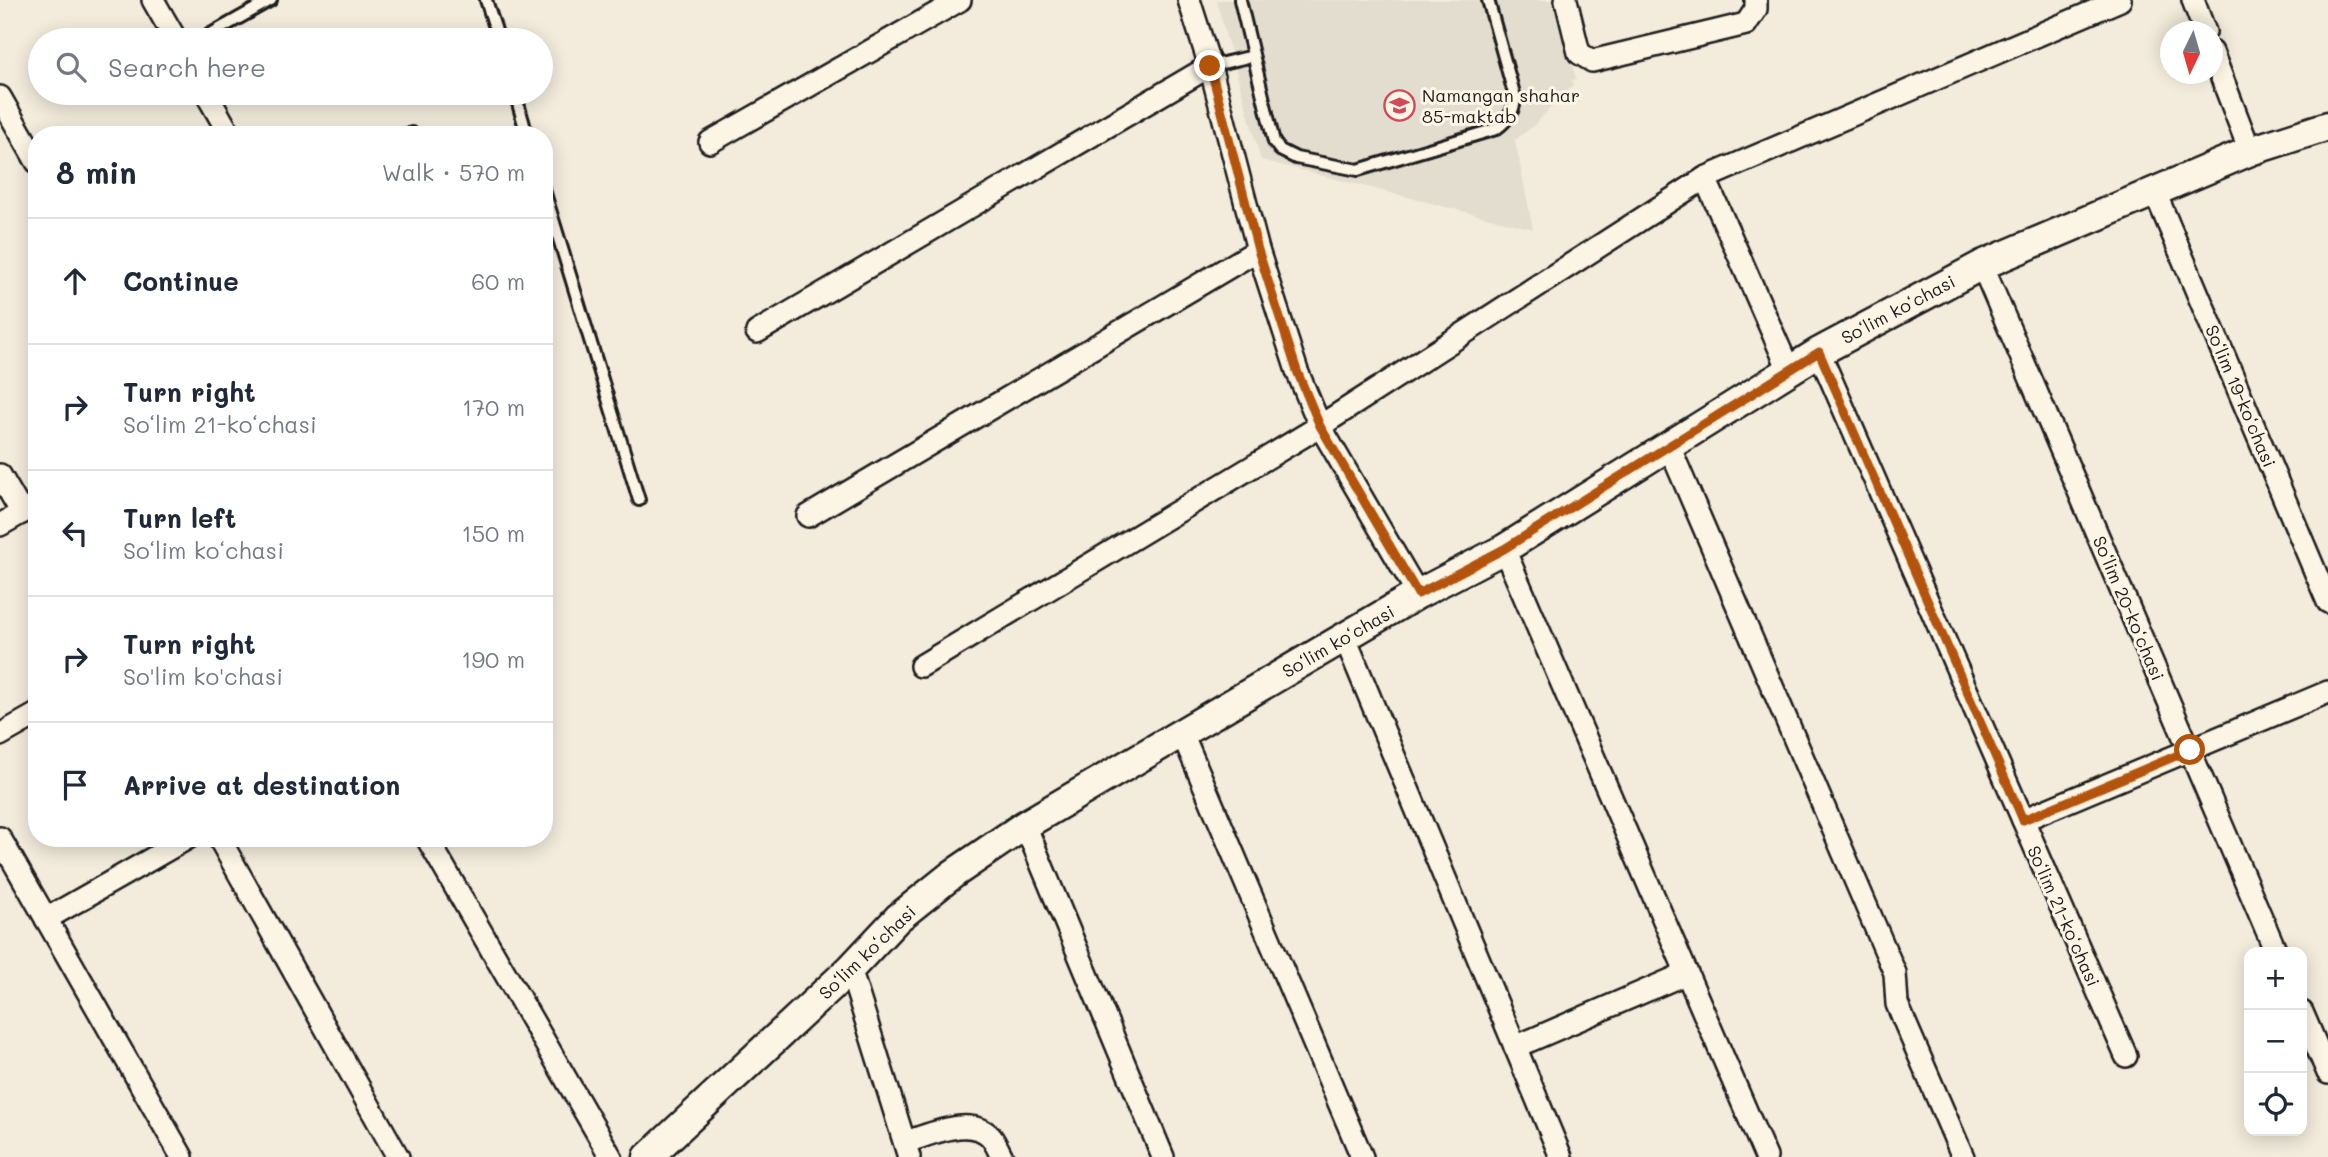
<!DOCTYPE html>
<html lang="en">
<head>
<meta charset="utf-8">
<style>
  :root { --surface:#fff; --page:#f2f2f3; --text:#1f2937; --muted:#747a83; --line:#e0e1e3 }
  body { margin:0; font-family:Mali,sans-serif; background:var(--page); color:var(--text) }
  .controls { position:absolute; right:21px; bottom:21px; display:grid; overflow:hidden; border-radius:14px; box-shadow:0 4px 18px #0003 }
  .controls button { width:63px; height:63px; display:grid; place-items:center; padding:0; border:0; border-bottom:2px solid var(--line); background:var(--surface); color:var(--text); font:35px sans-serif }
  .compass { position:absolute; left:2160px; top:21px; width:63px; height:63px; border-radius:50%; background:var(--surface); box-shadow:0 4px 18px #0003; rotate:185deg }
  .stop { position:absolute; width:21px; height:21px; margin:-16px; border:5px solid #b45309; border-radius:50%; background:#fff }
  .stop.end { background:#b45309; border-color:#fff; box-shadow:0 2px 7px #0008 }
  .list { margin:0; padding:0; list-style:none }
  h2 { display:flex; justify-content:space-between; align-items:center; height:91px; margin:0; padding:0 28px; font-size:30px }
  h2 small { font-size:23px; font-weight:400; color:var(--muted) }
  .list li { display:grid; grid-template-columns:46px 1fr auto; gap:21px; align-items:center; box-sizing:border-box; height:126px; padding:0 28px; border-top:2px solid var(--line) }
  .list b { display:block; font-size:26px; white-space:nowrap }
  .list p { margin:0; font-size:23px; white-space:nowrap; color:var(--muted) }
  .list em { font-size:23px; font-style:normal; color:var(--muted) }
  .icon { flex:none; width:38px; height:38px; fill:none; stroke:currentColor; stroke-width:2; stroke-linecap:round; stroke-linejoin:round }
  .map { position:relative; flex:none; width:2328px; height:1157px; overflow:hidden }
  .search { position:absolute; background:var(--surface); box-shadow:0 4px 18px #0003; left:28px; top:28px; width:525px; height:77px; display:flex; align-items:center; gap:18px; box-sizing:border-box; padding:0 24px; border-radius:38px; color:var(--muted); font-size:26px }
  .panel { position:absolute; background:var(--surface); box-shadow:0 4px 18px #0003; left:28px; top:126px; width:525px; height:721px; border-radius:28px }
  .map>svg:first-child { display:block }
  .built { fill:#e3ddcf }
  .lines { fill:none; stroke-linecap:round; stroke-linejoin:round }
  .service-casing { stroke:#1c1c1c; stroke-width:16 }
  .minor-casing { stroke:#1c1c1c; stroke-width:26 }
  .tertiary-casing { stroke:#1c1c1c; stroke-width:33 }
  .service { stroke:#fcf5e5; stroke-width:10 }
  .minor { stroke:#fcf5e5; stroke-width:21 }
  .tertiary { stroke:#fcf5e5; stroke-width:28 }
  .route { stroke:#b45309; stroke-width:9 }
  .labels { text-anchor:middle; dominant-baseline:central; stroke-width:6; stroke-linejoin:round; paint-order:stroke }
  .poi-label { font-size:18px; fill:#1c1c1c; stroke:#fcf5e5; text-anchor:start }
  .street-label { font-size:18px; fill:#1c1c1c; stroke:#fcf5e5 }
</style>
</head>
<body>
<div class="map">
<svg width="2328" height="1157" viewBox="0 0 2328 1157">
  <rect width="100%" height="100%" fill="#f3ecdd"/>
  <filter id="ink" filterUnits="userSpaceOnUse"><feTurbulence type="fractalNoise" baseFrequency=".0143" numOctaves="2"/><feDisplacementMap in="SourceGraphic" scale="14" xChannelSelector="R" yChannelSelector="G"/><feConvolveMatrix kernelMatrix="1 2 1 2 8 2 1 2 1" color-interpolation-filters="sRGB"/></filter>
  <g filter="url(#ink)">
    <!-- built -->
    <path class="built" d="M1216 0H1556L1576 79 1572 80 1573 85 1533 126 1515 140 1533 229 1261 160Z"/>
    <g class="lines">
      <defs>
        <g id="service">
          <path d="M486 0 499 40"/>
          <path d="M1240 0 1274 142 1280 150 1296 158 1358 170 1496 129C1507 121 1515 111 1515 97L1488 0"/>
          <path d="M200 40 271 0"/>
          <path d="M1210 66 1253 56"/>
          <path d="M515 93 527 135"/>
          <path d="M408 135 412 133"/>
          <path d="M544 190 639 500"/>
        </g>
        <g id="minor">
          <path d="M153 0 176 40"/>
          <path d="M1189 0 1210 66 1258 250 1297 371 1320 426 1418 594"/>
          <path d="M1566 0 1579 53 1592 61 1746 24 1756 9V0"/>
          <path d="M2193 0 2205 32"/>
          <path d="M2212 52 2250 151"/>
          <path d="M206 93 230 135"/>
          <path d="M0 97 37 162"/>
          <path d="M710 142 960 0"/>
          <path d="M2154 190 2328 602"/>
          <path d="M1982 265 2276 952"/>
          <path d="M757 332 1210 66"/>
          <path d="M1819 352 2126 1056"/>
          <path d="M1789 370 1705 178 2120 0"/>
          <path d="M1669 446 1895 973 1897 1004 1963 1157"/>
          <path d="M0 475 22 513"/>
          <path d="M808 516 1258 250"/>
          <path d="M0 525 37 504"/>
          <path d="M1504 549 1766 1157"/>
          <path d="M1345 638 1561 1157"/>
          <path d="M921 666 1320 426 1705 178"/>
          <path d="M1182 733 1362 1157"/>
          <path d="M0 735 37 714"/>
          <path d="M2023 820 2328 692"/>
          <path d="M1025 825 1163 1157"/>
          <path d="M0 838 182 1157"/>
          <path d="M219 838 398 1157"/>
          <path d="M427 838 611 1157"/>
          <path d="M46 919 188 838"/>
          <path d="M850 969 909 1157"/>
          <path d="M2302 1012 2328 1073"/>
          <path d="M1515 1047 1687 973"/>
          <path d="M905 1142C928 1136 970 1114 991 1137 995 1142 999 1151 1002 1157"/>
        </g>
        <path id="tertiary" d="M648 1157 850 969 898 918 953 874 1025 825 1418 594 1504 549 1819 352 1982 265 2250 151 2328 126"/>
      </defs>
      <!-- service casing -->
      <use href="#service" class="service-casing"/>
      <!-- minor casing -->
      <use href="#minor" class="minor-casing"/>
      <!-- tertiary casing -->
      <use href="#tertiary" class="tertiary-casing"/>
      <!-- service -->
      <use href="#service" class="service"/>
      <!-- minor -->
      <use href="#minor" class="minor"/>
      <!-- tertiary -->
      <use href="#tertiary" class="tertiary"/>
    </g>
  </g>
  <g class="lines" filter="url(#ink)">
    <!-- route -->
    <path class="route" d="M1210 66 1258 250 1297 371 1320 426 1418 594 1504 549 1819 352 2023 820 2190 750"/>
  </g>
  <!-- icons -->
  <defs>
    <symbol id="school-ring" viewBox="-11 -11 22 22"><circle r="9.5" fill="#fcf5e5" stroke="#d1495b" stroke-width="1.5"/><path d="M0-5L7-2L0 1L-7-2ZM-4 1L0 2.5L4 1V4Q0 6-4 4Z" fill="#d1495b"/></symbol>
  </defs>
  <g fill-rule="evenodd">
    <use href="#school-ring" x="1382" y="88" width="35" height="35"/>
  </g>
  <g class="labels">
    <!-- poi labels -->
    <g class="poi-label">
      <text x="1422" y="95">Namangan shahar<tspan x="1422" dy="21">85-maktab</tspan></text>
    </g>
    <!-- street labels -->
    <g class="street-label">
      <text transform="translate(1898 309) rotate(-28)">Soʻlim koʻchasi</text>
      <text transform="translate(2241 396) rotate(67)">Soʻlim 19-koʻchasi</text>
      <text transform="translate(2129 608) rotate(67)">Soʻlim 20-koʻchasi</text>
      <text transform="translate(1338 641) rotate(-30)">Soʻlim koʻchasi</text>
      <text transform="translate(2064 916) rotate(66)">Soʻlim 21-koʻchasi</text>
      <text transform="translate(867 952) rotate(-44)">Soʻlim koʻchasi</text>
    </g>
  </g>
</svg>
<div class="controls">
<button>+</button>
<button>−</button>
<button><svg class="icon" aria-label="locate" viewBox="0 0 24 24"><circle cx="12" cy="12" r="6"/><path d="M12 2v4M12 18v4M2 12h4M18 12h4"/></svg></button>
</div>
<svg class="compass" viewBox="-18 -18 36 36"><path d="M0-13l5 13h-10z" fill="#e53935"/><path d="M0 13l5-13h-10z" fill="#747a83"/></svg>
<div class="stop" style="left:2190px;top:750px"></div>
<div class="stop end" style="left:1210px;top:66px"></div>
<div class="search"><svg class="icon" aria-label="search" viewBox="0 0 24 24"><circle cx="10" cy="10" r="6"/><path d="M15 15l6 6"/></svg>Search here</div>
<section class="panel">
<h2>8 min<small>Walk · 570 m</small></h2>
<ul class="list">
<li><svg class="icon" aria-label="ahead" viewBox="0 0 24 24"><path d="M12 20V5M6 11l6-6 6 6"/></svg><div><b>Continue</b></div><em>60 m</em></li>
<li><svg class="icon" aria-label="right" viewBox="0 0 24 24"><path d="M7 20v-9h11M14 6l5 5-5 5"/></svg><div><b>Turn right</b><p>Soʻlim 21-koʻchasi</p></div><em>170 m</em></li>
<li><svg class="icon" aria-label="left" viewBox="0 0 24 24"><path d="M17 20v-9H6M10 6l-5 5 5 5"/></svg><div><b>Turn left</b><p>Soʻlim koʻchasi</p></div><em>150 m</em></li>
<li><svg class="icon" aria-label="right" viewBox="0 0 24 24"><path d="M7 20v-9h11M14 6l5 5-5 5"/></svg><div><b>Turn right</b><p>So'lim ko'chasi</p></div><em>190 m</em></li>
<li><svg class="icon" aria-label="arrive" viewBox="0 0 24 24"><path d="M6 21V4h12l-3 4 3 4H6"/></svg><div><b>Arrive at destination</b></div></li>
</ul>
</section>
</div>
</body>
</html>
